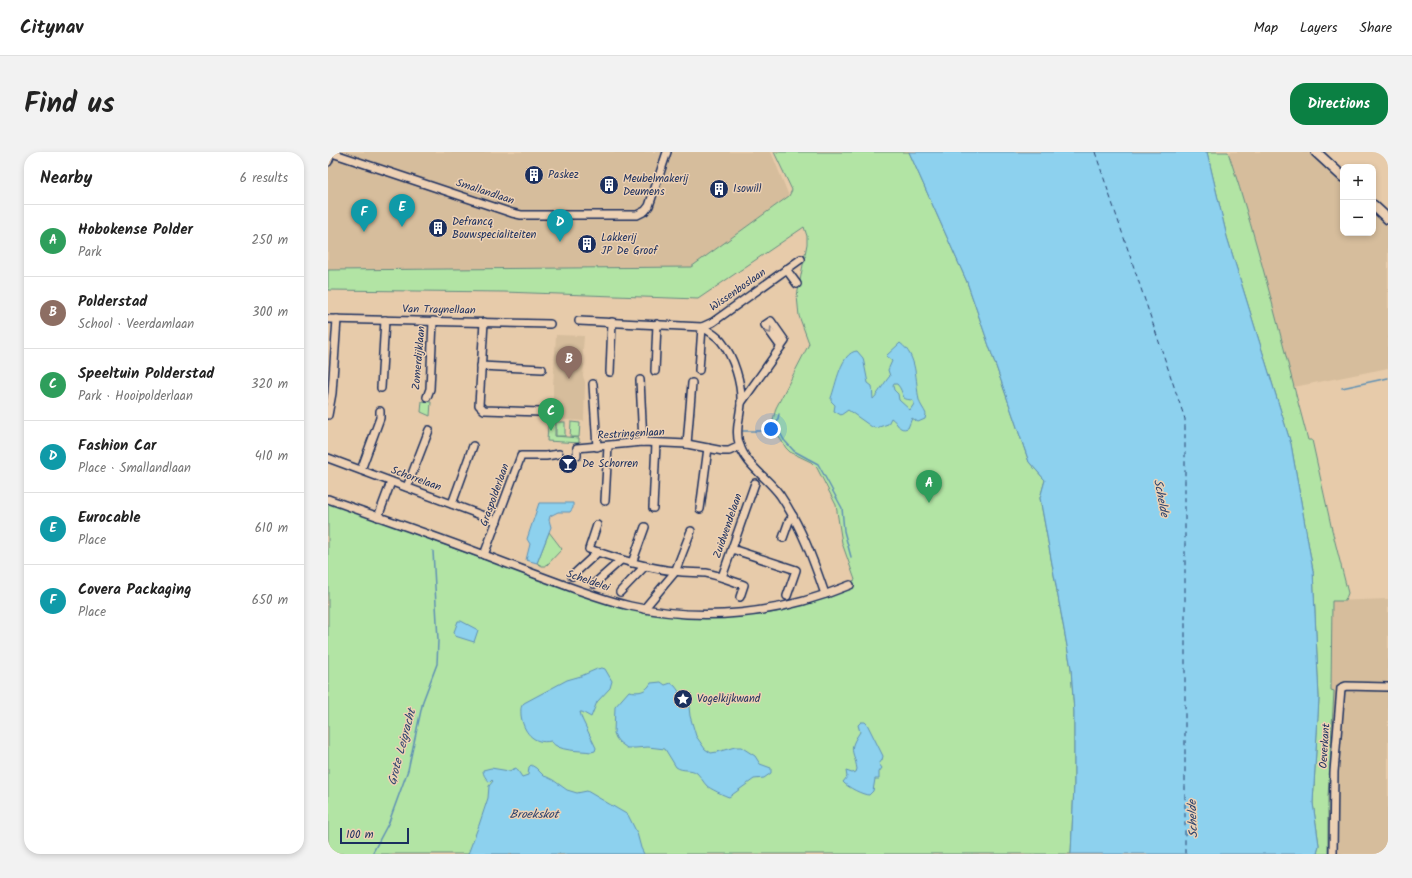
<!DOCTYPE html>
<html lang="en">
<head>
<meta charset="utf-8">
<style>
  :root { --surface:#fff; --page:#f2f2f2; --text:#222; --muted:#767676; --line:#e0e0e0; --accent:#0b8043 }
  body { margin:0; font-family:Kalam,sans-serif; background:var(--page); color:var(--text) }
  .controls { position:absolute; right:12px; top:12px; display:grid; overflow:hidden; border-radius:8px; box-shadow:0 2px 6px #0003 }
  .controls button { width:36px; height:36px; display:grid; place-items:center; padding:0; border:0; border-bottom:1px solid var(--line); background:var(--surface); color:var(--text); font:20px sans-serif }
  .scale { position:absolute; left:12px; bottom:10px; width:69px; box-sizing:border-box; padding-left:4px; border:2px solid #1b2f5e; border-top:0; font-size:11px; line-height:14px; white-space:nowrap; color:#1b2f5e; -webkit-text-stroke:3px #edd1b4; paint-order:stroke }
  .you { position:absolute; left:443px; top:277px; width:14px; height:14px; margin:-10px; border:3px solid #fff; border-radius:50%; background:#1a73e8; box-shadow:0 0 0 6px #1a73e833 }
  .badge { display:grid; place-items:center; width:26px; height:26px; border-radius:50%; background:var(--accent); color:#fff; font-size:13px; font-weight:700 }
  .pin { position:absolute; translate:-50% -33px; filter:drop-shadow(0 1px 2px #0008) }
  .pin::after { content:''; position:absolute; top:21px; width:14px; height:12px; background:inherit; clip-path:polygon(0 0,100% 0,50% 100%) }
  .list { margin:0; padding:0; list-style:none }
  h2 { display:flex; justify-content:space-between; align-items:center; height:52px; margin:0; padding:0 16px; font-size:17px }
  h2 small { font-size:13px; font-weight:400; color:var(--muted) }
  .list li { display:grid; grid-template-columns:26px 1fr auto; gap:12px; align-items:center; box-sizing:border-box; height:72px; padding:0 16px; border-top:1px solid var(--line) }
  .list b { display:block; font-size:15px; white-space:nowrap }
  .list p { margin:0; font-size:13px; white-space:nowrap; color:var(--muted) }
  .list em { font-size:13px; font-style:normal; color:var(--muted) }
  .map { position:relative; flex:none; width:1060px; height:702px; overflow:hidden; border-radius:16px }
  header { display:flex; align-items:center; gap:24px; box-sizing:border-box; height:56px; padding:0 20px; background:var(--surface); border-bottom:1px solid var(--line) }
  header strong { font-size:19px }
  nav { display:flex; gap:22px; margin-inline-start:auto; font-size:14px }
  .intro { display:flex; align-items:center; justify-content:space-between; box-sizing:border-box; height:96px; padding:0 24px }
  h1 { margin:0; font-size:28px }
  .button { padding:10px 18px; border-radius:16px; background:var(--accent); color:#fff; font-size:14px; font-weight:700 }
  main { display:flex; gap:24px; padding:0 24px }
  aside { flex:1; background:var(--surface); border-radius:16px; box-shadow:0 2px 6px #0003 }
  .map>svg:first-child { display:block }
  .built { fill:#d6bd9c }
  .green { fill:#b2e4a4; stroke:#668a81 }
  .water { fill:#8dd1ee; stroke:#5f90b4; fill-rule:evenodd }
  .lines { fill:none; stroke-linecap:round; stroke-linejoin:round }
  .stream { stroke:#5f90b4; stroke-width:1.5 }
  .ferry { stroke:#263f6c; stroke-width:1; stroke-dasharray:5 4; stroke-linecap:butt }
  .minor-casing { stroke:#1b2f5e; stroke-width:10 }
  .major-casing { stroke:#1b2f5e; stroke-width:12 }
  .minor { stroke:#edd1b4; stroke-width:7 }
  .major { stroke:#edd1b4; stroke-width:9 }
  .oneway { stroke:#848089 }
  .labels { text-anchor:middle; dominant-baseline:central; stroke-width:3; stroke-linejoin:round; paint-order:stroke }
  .poi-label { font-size:11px; fill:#1b2f5e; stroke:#edd1b4; text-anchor:start }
  .street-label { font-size:11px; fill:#1b2f5e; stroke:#edd1b4 }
  .water-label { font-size:12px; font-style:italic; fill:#263f6c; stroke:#edd1b4 }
</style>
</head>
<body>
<header>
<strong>Citynav</strong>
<nav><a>Map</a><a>Layers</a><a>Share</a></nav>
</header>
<div class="intro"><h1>Find us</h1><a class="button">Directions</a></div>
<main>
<aside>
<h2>Nearby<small>6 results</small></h2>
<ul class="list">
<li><span class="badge" style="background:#2e9e5b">A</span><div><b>Hobokense Polder</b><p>Park</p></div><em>250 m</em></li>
<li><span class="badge" style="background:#8d6e63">B</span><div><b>Polderstad</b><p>School · Veerdamlaan</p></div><em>300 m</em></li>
<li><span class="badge" style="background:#2e9e5b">C</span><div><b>Speeltuin Polderstad</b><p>Park · Hooipolderlaan</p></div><em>320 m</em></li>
<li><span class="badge" style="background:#0f9aa8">D</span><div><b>Fashion Car</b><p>Place · Smallandlaan</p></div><em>410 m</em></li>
<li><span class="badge" style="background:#0f9aa8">E</span><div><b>Eurocable</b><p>Place</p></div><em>610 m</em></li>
<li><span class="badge" style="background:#0f9aa8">F</span><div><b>Covera Packaging</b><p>Place</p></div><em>650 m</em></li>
</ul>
</aside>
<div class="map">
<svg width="1060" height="702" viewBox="0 0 1060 702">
  <rect width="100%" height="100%" fill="#e7cbaa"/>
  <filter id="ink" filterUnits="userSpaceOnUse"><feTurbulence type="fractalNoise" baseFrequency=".025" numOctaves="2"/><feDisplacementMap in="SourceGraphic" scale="8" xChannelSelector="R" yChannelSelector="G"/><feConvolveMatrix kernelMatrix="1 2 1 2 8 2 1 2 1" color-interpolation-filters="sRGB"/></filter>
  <g filter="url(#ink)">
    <!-- built -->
    <g class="built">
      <path d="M0 0H443L461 44 363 115 0 118Z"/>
      <path d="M900 0H980L1015 33V81H1045V61L1060 75V216L966 235 925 81Z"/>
      <path d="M228 183 256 184 254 211 256 212 255 224 257 230 256 269 223 267V260H225V234Z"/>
      <path d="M1060 447V702H1000V645L1006 539 1003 538 1004 449Z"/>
    </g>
    <!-- green -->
    <g class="green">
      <path d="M446 0H581L639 130 701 310 717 328 712 346 743 516 746 560V633L743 702H0V350L215 429 321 460 378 466 432 463 458 458 487 449 510 435 527 428 514 391 508 353 489 316 483 310 462 300 458 296 446 277 445 268 448 256 480 194 481 191 471 164 469 144 479 92V84L476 75 370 147 176 140 0 138V118L363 115 461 44 464 38Z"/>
      <path d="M879 0H900C932 95 954 192 980 288H984L1004 378 1020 441 1017 449H1004L1003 538 1006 539 1000 645V702H989L991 693 985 651 991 546 985 419 963 292 899 85Z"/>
      <path d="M94 249 103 250 102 264 93 260Z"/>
      <path d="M223 270H227V284L251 286V291L219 289 220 274H223Z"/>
      <rect x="228" y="270" width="9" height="14"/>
      <path d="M243 270 252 271 251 285H242Z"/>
      <path d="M221 380 234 397 218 414H214L209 411Z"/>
    </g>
    <!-- water -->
    <g class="water">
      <path d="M581 0H879L899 85 963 292 985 419 991 546 985 651 991 693 989 702H743L746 633V560L743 516 712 346 717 328 701 310 639 130Z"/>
      <path d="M572 191C590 204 587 228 591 248 592 253 596 257 598 262L597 267 590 270 584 266 580 276C570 280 570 270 563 266L560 272 548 276 544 275 520 258 513 263 506 259 507 253 503 249V246C508 233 513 200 529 199L535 206 540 231 544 234 545 247C548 245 558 228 562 224L560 218 564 209 558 204ZM566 232H569C573 236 574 241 576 246 580 249 586 246 586 252L582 258 571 248 570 242 566 238 565 234Z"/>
      <path d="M211 351H245V356L242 360H230L222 364 221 368 223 375 209 411 198 408 202 392 199 387Z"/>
      <path d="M130 469H133L150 478 146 490 127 484 126 480Z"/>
      <path d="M274 516 277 517 284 529 282 536 269 550 263 565 254 560H252L254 567 268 596 267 599 263 600C251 598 230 600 223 589 205 593 195 579 193 563 193 558 192 555 196 551L239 528 253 524 269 517Z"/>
      <path d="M333 530 337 533 343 531 347 534 360 552 361 555 362 564 368 584 377 597 383 601 389 600 407 595H413L427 604 432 612 443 616V621L436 626 426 627 401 645C397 644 381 636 379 634 375 630 373 625 369 621 363 616 355 620 348 615L337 597 320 595 307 596H299L291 590 288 586 286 581 287 555 301 539C311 541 318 540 323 531Z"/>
      <path d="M533 570H537L539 572 555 604 554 608 551 612 554 616 551 620V627H547L545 639 541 643C535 643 519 635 515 630L519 625 518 619 524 621 528 620 529 617C526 598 519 599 532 580L530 573Z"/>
      <path d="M203 613 208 616 216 624 219 625 225 628 239 638 249 641 259 639 300 663 309 681 313 696 316 702H140L151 673 160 646 161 634 165 629 164 628 162 630C158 627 155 623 155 618L163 616 181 619 188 616 194 625 200 623 201 615Z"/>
    </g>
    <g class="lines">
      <!-- stream -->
      <g class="stream">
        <path d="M1014 236 1060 226"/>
        <path d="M451 262 449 271 450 277 456 288 466 299 490 312 514 356 516 379 523 405"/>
        <path d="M415 279H436L450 274"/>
        <path d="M105 399 110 488"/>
        <path d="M44 702 61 670 80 618 95 549 109 512 110 489"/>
      </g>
      <!-- ferry -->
      <path class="ferry" d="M767 0 857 267V702"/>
      <defs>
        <g id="minor">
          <path d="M4 1 184 61 193 63H309L317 59 321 54 339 0"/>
          <path d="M0 10 4 0"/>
          <path d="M458 117 469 132"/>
          <path d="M0 167 222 172"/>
          <path d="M251 169 374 175C381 179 388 183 393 189 406 205 414 232 413 252 412 265 407 279 411 291 417 313 439 325 452 343 473 374 485 407 497 442"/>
          <path d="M156 170 151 253 156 258 212 260"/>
          <path d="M153 214 214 217"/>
          <path d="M371 218 374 175 385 170 473 107"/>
          <path d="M327 219 329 172"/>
          <path d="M282 220 284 170"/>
          <path d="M312 228 315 290"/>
          <path d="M265 232 269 295"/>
          <path d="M53 236 57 168"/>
          <path d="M99 245 102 237 105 169"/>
          <path d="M413 251 457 189 443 169 437 173 453 195"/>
          <path d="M0 263 4 241 9 167"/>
          <path d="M359 292 364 231"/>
          <path d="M249 304V296L315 290 359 292 395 299H401L412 294"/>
          <path d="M0 306 169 369"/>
          <path d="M33 318 52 266V259"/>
          <path d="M79 335 101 278"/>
          <path d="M0 347C53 366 107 384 159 404 190 416 220 427 250 438 267 444 285 450 302 454 376 471 452 462 522 433"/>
          <path d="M277 349 280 294"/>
          <path d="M124 352 145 294"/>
          <path d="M325 356 328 291"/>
          <path d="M372 357 380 296"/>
          <path d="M50 365 63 330"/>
          <path d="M269 373 261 397C289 407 317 416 347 419 357 421 368 420 378 421 390 423 403 429 416 433L412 445"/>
          <path d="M455 386 461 369 465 364"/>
          <path d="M404 397 468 418 459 444"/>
          <path d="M156 403 193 304H218L231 302"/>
          <path d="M304 411 317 375"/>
          <path d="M244 424 270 400"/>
          <path d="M394 425 427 331"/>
          <path d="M266 432 293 408"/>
          <path d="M292 440 317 414"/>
          <path d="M316 457 347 420 363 379"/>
          <path d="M1005 702 1006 620 1013 536 1018 534 1060 535"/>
        </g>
        <g id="major">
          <path d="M988 0 1015 25"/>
          <path d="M1045 53 1060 67"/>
        </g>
      </defs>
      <!-- minor casing -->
      <use href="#minor" class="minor-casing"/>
      <!-- major casing -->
      <use href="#major" class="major-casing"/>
      <!-- minor -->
      <use href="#minor" class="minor"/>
      <!-- major -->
      <use href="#major" class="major"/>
    </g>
    <!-- one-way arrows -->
    <defs><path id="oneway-chevron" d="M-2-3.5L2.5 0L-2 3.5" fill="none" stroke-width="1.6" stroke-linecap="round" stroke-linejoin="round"/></defs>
    <use class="oneway" href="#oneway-chevron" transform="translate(441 179) rotate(55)"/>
  </g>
  <!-- icons -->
  <defs>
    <symbol id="building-disc" viewBox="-11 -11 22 22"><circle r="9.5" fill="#1b2f5e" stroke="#edd1b4"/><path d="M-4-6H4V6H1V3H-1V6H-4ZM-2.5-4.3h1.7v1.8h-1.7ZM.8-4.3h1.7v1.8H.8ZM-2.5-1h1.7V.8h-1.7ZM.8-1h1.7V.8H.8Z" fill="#fff"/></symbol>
    <symbol id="bar-disc" viewBox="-11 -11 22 22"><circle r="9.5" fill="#1b2f5e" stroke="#edd1b4"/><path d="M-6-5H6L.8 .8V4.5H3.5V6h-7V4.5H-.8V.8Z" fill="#fff"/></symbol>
    <symbol id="sight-disc" viewBox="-11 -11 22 22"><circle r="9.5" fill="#1b2f5e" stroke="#edd1b4"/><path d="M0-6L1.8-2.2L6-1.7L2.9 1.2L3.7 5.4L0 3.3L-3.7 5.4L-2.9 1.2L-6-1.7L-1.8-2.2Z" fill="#fff"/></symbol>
  </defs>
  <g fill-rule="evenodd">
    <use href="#building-disc" x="195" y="12" width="22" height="22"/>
    <use href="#building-disc" x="270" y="22" width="22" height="22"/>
    <use href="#building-disc" x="380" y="26" width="22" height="22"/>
    <use href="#building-disc" x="99" y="65" width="22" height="22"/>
    <use href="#building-disc" x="248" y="81" width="22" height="22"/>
    <use href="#bar-disc" x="229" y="301" width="22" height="22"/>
    <use href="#sight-disc" x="344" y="536" width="22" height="22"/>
  </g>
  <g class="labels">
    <!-- poi labels -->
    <g class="poi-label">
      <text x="220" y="23">Paskez</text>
      <text x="295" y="27">Meubelmakerij<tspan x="295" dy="13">Deumens</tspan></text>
      <text x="405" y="37">Isowill</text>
      <text x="124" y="70">Defrancq<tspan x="124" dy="13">Bouwspecialiteiten</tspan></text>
      <text x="273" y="86">Lakkerij<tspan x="273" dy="13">JP De Groof</tspan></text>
      <text x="254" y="312">De Schorren</text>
      <text x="369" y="547">Vogelkijkwand</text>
    </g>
    <!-- street labels -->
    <g class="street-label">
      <text transform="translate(157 40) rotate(18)">Smallandlaan</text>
      <text transform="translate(410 138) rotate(-35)">Wissenboslaan</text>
      <text transform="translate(111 158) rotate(1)">Van Traynellaan</text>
      <text transform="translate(91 206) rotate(-85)">Zomerdijklaan</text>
      <text transform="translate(303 282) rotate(-3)">Restringenlaan</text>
      <text transform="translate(88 327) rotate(20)">Schorrelaan</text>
      <text transform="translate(167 343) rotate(-70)">Graspolderlaan</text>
      <text transform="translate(400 374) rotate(-71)">Zuidwendelaan</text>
      <text transform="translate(260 429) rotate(19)">Scheldelei</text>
      <text transform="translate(997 594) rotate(-86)">Oeverkant</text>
    </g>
    <!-- water labels -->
    <g class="water-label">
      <text transform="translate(833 346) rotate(79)">Schelde</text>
      <text transform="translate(74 595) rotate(-75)">Grote Leigracht</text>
      <text x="206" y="662">Broekskot</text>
      <text transform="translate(865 667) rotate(-92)">Schelde</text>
    </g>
  </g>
</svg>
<div class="controls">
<button>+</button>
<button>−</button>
</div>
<div class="scale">100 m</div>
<div class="you"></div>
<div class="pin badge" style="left:601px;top:351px;background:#2e9e5b">A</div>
<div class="pin badge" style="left:241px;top:227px;background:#8d6e63">B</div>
<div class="pin badge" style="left:223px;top:279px;background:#2e9e5b">C</div>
<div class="pin badge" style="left:232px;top:90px;background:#0f9aa8">D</div>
<div class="pin badge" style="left:74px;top:75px;background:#0f9aa8">E</div>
<div class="pin badge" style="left:36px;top:80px;background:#0f9aa8">F</div>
</div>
</main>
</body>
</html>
